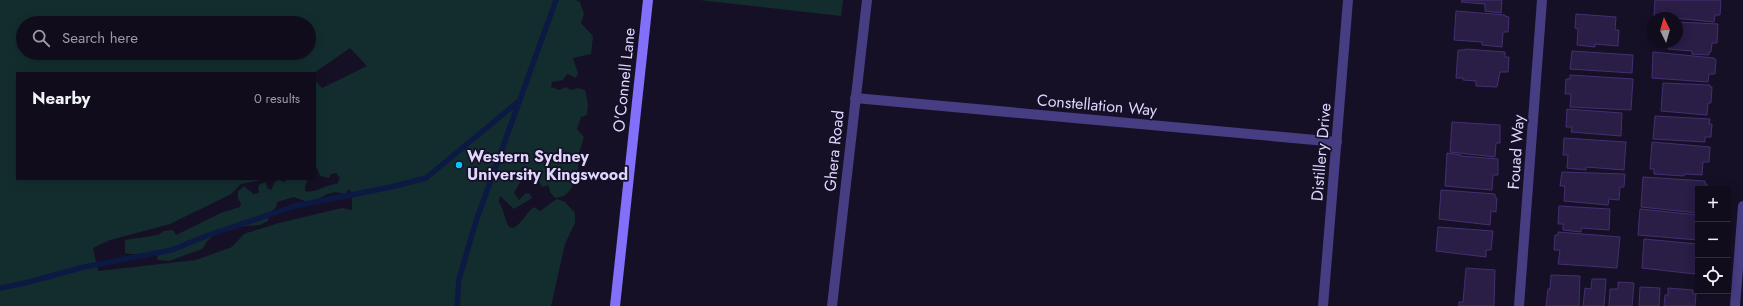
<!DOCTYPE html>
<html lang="en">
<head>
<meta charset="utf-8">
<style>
  :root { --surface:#100c1c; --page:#191525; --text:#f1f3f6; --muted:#9c9ba3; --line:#302c3b }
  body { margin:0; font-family:Jost,sans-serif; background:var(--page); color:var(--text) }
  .controls { position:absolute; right:12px; bottom:12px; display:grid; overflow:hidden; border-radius:0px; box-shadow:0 2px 10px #0003 }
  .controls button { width:36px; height:36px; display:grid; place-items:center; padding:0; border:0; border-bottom:1px solid var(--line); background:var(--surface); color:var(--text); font:20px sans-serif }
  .compass { position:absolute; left:1647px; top:12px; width:36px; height:36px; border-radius:50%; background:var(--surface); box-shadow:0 2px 10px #0003; rotate:355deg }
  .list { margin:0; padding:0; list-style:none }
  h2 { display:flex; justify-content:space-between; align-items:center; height:52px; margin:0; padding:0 16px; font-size:17px }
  h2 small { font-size:13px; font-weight:400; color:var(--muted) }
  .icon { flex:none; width:22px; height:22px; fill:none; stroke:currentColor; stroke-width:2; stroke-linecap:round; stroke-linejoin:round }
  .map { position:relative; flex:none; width:1743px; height:306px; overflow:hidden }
  .search { position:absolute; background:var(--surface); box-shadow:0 2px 10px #0003; left:16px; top:16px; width:300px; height:44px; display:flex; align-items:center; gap:10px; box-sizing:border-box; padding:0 14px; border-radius:22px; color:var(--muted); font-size:15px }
  .panel { position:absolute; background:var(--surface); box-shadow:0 2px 10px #0003; left:16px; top:72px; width:300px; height:108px; border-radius:0px }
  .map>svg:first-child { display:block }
  .green { fill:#132d2f; fill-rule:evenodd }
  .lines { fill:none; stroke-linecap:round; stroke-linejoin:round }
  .stream { stroke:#0c1a43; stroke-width:5.5 }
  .building { fill:#2a1d46; stroke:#442f71 }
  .street { stroke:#473d83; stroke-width:10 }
  .secondary { stroke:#8370fa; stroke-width:10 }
  .poi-dot { fill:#09c5f7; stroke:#161026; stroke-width:1.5 }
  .labels { text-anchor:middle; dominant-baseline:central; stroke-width:3.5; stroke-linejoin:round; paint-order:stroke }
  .street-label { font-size:16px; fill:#dfd6fe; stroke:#161026 }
  .poi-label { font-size:16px; font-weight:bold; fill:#dfd6fe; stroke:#161026; text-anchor:start }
</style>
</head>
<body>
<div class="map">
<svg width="1743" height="306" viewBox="0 0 1743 306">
  <rect width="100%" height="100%" fill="#161026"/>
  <!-- green -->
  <g class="green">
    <path d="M0 0H576L580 2 584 14 581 23 593 36 591 54 573 58 578 73 576 78 567 74 563 80 552 82 551 87 559 90 566 87 571 90 578 88 585 90 588 104 587 115 581 117 577 129 584 137 578 156V169L571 189 564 196 555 198 550 192 549 185 542 187 537 178 531 181 523 167 521 168C524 180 519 183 514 193L519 200 526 193 530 194 532 198 514 209 500 196 499 202C504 210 504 219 509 227L514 228C523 222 526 213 534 207L540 211 557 199 565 202 575 213V223L565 244 551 306H0ZM23 23H309V53H23ZM350 48 367 66 322 88 315 80V168H317L320 176 329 178 331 174 336 173 340 178 337 184C326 184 315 194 305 191V186L307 182 306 179H286L285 182 278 180 275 182 271 190 267 188 266 182 260 184 258 187 259 193 253 194 244 186 238 191V198L241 204 240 207 221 213 176 235 173 230 164 231 158 235 125 240V253L130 254H157L158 260 169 261 202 249 208 240 221 231 235 227 260 225 268 221 269 214 276 207 277 202 294 197 305 201H315L327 194 336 192 345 194 349 189 352 194V210L342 208 279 223 244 234 232 247 196 260 98 271 93 248 110 240 170 224 231 194 241 184 265 179H17V73H314Z"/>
    <path d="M699 0H843L841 16Z"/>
  </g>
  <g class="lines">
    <!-- stream -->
    <g class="stream">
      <path d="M0 288 25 283 84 267 172 250 206 236 295 206 391 187 426 178 519 101"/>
      <path d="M457 306 459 279 476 221 556 0"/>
    </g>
  </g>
  <!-- building -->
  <g class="building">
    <path d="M1462 0H1502L1501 13 1485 11V4L1461 2Z"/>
    <path d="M1655 0H1719L1721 1 1720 15H1715L1714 22 1654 16Z"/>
    <path d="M1456 11 1505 15V16L1509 17 1508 32H1503L1502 47 1482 45V42L1454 40Z"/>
    <path d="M1576 14 1616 17 1615 30H1619L1618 46 1595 44V47L1577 45 1578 29 1575 28Z"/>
    <path d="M1677 22 1718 24 1717 43H1712L1711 52H1709V55L1692 54V51L1668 49 1669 42H1677Z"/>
    <path d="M1465 49 1505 52V57H1509L1508 72H1500L1497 87 1476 86V81L1463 80V78H1456L1458 50H1465Z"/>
    <path d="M1572 51 1633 55 1632 73 1570 69Z"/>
    <path d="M1653 52 1714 58 1716 60 1715 74H1709L1708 82 1652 78Z"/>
    <path d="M1570 75 1633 79 1631 110 1570 107 1571 94H1565L1566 79H1570Z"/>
    <path d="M1663 83 1710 85V87H1712L1711 103H1708L1707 115 1661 111Z"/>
    <path d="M1567 109 1622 113 1621 136 1571 132 1572 127H1566Z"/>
    <path d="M1655 116 1710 119 1709 124H1712L1711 137H1705V142L1653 139Z"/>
    <path d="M1452 122 1500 125V143H1496L1495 157 1450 152Z"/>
    <path d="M1564 138 1626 142 1624 170 1586 167V170L1567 168 1568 155H1563Z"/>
    <path d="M1652 142 1710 147 1709 162H1703L1702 175 1685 174 1684 176 1654 174V169H1650Z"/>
    <path d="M1447 153 1461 155V156L1498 159V175H1493L1492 190 1445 186Z"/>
    <path d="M1562 172 1625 174 1624 187H1620L1619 200 1609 199 1608 205 1564 201 1565 186H1560Z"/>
    <path d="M1643 177 1705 181V184H1707V189H1698V213L1641 207Z"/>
    <path d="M1441 190 1495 194V198H1497L1496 212 1491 211 1490 225 1439 219Z"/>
    <path d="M1559 206 1610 209 1609 230 1581 228V232L1563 230V224H1558Z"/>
    <path d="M1640 209 1698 215V240L1638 235Z"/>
    <path d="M1438 227 1493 231 1491 250H1486V257L1436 251Z"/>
    <path d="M1558 232 1620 237 1617 268 1558 264 1560 250H1554L1555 235H1558Z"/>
    <path d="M1644 239 1698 244V261H1696L1695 274 1642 268Z"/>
    <path d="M1466 268 1495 270 1494 306H1459V302H1463Z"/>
    <path d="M1551 275 1580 276 1579 306H1546L1548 289H1550Z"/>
    <path d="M1592 279H1606L1604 306H1583L1585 288 1591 289Z"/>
    <path d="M1618 282 1634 283 1632 306H1609L1610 289H1618Z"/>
    <path d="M1640 287 1660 288 1659 306H1639Z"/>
    <path d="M1668 288 1693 290V294H1696L1695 306H1664L1665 295H1668Z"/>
  </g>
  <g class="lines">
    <!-- street -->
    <g class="street">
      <path d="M855 98 1337 142"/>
      <path d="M832 306 867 0"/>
      <path d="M1323 306 1348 0"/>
      <path d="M1519 306 1542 0"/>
      <path d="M1735 306 1743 206"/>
    </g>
    <!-- secondary -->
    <path class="secondary" d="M615 306 648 0"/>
  </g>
  <!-- markers -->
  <circle class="poi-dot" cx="459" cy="165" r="4"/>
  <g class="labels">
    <!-- street labels -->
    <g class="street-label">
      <text transform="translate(624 80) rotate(-84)">O'Connell Lane</text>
      <text transform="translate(1097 105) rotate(5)">Constellation Way</text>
      <text transform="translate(834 151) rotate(-84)">Ghera Road</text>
      <text transform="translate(1321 152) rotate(-85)">Distillery Drive</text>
      <text transform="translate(1516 152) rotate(-86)">Fouad Way</text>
    </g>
    <!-- poi labels -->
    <g class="poi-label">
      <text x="467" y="156">Western Sydney<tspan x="467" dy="18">University Kingswood</tspan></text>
    </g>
  </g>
</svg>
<div class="controls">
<button>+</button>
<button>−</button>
<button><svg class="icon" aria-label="locate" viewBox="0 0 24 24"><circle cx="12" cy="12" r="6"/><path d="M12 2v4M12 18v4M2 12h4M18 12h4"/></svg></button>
</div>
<svg class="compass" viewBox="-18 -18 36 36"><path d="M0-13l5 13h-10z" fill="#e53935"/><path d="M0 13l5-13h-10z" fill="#9c9ba3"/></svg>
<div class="search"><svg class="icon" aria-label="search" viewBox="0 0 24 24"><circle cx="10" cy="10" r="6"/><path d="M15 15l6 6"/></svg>Search here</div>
<section class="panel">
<h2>Nearby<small>0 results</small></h2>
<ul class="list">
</ul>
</section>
</div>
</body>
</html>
